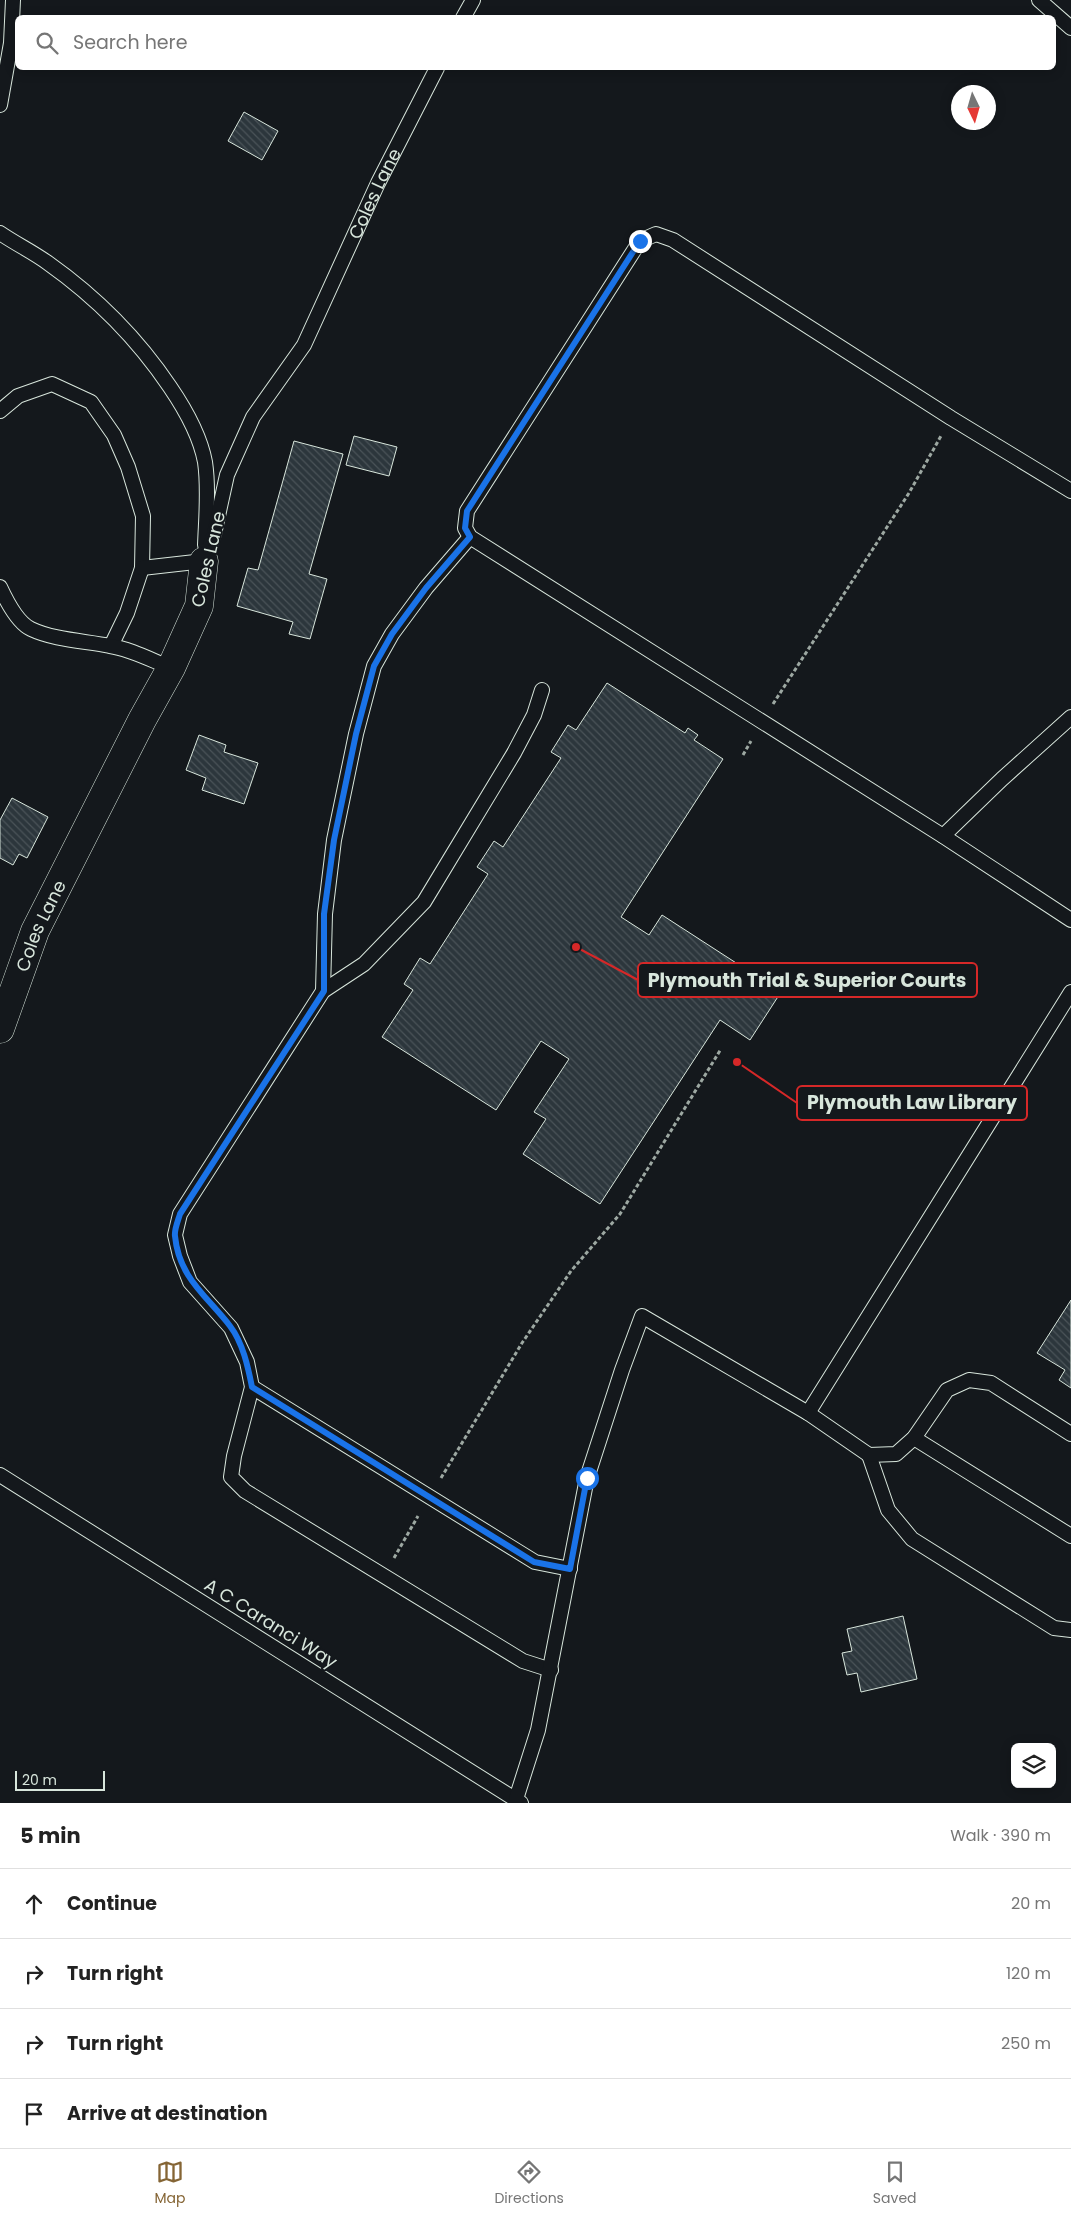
<!DOCTYPE html>
<html lang="en">
<head>
<meta charset="utf-8">
<style>
  :root { --surface:#fff; --page:#f2f2f2; --text:#222; --muted:#767676; --line:#e0e0e0; --accent:#856535 }
  body { margin:0; font-family:Poppins,sans-serif; background:var(--page); color:var(--text) }
  .controls { position:absolute; right:15px; bottom:15px; display:grid; overflow:hidden; border-radius:8px; box-shadow:0 2px 12px #0003 }
  .controls button { width:45px; height:45px; display:grid; place-items:center; padding:0; border:0; border-bottom:1px solid var(--line); background:var(--surface); color:var(--text); font:25px sans-serif }
  .compass { position:absolute; left:951px; top:85px; width:45px; height:45px; border-radius:50%; background:var(--surface); box-shadow:0 2px 12px #0003; rotate:175deg }
  .scale { position:absolute; left:15px; bottom:12px; width:90px; box-sizing:border-box; padding-left:5px; border:2px solid #d8e6dc; border-top:0; font-size:14px; line-height:18px; white-space:nowrap; color:#d8e6dc; -webkit-text-stroke:4px #14181c; paint-order:stroke }
  .stop { position:absolute; width:15px; height:15px; margin:-11px; border:4px solid #1a73e8; border-radius:50%; background:#fff }
  .stop.end { background:#1a73e8; border-color:#fff; box-shadow:0 1px 5px #0008 }
  .list { margin:0; padding:0; list-style:none }
  h2 { display:flex; justify-content:space-between; align-items:center; height:65px; margin:0; padding:0 20px; font-size:21px }
  h2 small { font-size:16px; font-weight:400; color:var(--muted) }
  .list li { display:grid; grid-template-columns:32px 1fr auto; gap:15px; align-items:center; box-sizing:border-box; height:70px; padding:0 20px; border-top:1px solid var(--line) }
  .list b { display:block; font-size:19px; white-space:nowrap }
  .list em { font-size:16px; font-style:normal; color:var(--muted) }
  .icon { flex:none; width:28px; height:28px; fill:none; stroke:currentColor; stroke-width:2; stroke-linecap:round; stroke-linejoin:round }
  .map { position:relative; flex:none; width:1071px; height:1803px; overflow:hidden }
  .search { position:absolute; background:var(--surface); box-shadow:0 2px 12px #0003; left:15px; right:15px; top:15px; height:55px; display:flex; align-items:center; gap:12px; box-sizing:border-box; padding:0 18px; border-radius:8px; color:var(--muted); font-size:19px }
  .sheet { height:345px; background:var(--surface) }
  nav { display:flex; justify-content:space-around; align-items:center; box-sizing:border-box; height:70px; border-top:1px solid var(--line); background:var(--surface); font-size:14px; color:var(--muted) }
  nav a { display:grid; justify-items:center; gap:2px }
  nav .on { color:var(--accent) }
  .map>svg:first-child { display:block }
  .building { fill:url(#building-back-hatch); stroke:#d8e6dc }
  .lines { fill:none; stroke-linecap:round; stroke-linejoin:round }
  .lane-casing { stroke:#d8e6dc; stroke-width:16 }
  .street-casing { stroke:#d8e6dc; stroke-width:29 }
  .path { stroke:#9da8a2; stroke-width:3; stroke-dasharray:4 2.5; stroke-linecap:butt }
  .lane { stroke:#14181c; stroke-width:14 }
  .street { stroke:#14181c; stroke-width:28 }
  .route { stroke:#1a73e8; stroke-width:6 }
  .labels { text-anchor:middle; dominant-baseline:central; stroke-width:4; stroke-linejoin:round; paint-order:stroke }
  .street-label { font-size:18px; fill:#d8e6dc; stroke:#14181c }
  .leader { fill:none; stroke:#d62828; stroke-width:2 }
  .callout-dot { fill:#d62828; stroke:#14181c; stroke-width:2 }
  .callout { fill:#14181c; stroke:#d62828; stroke-width:2 }
  .callout-label { font-size:19px; text-anchor:middle; font-weight:bold; fill:#d8e6dc }
</style>
</head>
<body>
<div class="map">
<svg width="1071" height="1803" viewBox="0 0 1071 1803">
  <defs>
    <pattern id="building-back-hatch" width="6" height="6" patternUnits="userSpaceOnUse" patternTransform="scale(1.25)"><rect width="6" height="6" fill="#2c363c"/><path d="M-1 5l2 2M0 0l6 6M5-1l2 2" fill="none" stroke="#4a5358"/></pattern>
  </defs>
  <rect width="100%" height="100%" fill="#14181c"/>
  <!-- building -->
  <g class="building">
    <path d="M244 112 278 131 262 160 228 141Z"/>
    <path d="M354 436 397 447 389 476 346 465Z"/>
    <path d="M294 441 343 454 309 574 327 579 310 639 289 634 293 622 237 606 248 568 258 570Z"/>
    <path d="M607 683 685 733 688 728 698 735 694 740 723 759 621 917 649 935 662 915 781 992 750 1040 720 1020 600 1204 523 1154 546 1119 534 1112 569 1059 541 1041 496 1110 382 1037 413 990 404 984 420 958 430 964 488 874 477 867 494 841 503 847 561 758 551 752 568 725 576 730Z"/>
    <path d="M199 735 226 745 224 752 258 763 244 804 202 790 206 778 186 770Z"/>
    <path d="M12 798 48 817 27 858 19 854 13 865 0 858V820Z"/>
    <path d="M1071 1300V1388L1059 1380 1065 1370 1037 1353Z"/>
    <path d="M903 1616 917 1679 861 1692 857 1673 847 1675 842 1653 852 1651 847 1629Z"/>
  </g>
  <g class="lines">
    <defs>
      <g id="lane">
        <path d="M1039 0 1071 28"/>
        <path d="M463 18 473 0"/>
        <path d="M0 105 11 43 13 0"/>
        <path d="M0 233C16 244 33 252 48 263 96 297 137 338 170 387 185 409 200 435 205 462 209 489 206 518 205 545"/>
        <path d="M0 411 18 396 52 384 91 402 114 435 128 467 143 516 142 568 127 613 111 646"/>
        <path d="M1071 491 951 418 673 240 656 234 640 241 467 511 465 528 470 537 943 836 1071 920"/>
        <path id="s1" d="M204 561 214 534 227 475 253 417 304 345 378 183 437 68"/>
        <path d="M142 568 204 561"/>
        <path d="M0 587C6 600 18 623 31 629 54 640 85 641 110 646 131 649 151 660 171 668"/>
        <path d="M542 690 534 715 514 753 424 902 364 964 323 991 180 1214 175 1235 180 1256 190 1282 231 1328 247 1362 252 1387 234 1456 231 1477 245 1491 523 1661 551 1670"/>
        <path d="M943 836 1002 779 1071 717"/>
        <path d="M323 991 325 914 334 840 356 734 374 666 392 634 426 588 470 537"/>
        <path d="M252 1387 535 1562 570 1569"/>
        <path d="M808 1413 1071 992"/>
        <path d="M914 1438 1071 1536"/>
        <path d="M869 1455 888 1510 912 1539 1054 1628 1071 1630"/>
        <path d="M0 1475 521 1803"/>
        <path d="M516 1799 538 1730 587 1478 622 1370 642 1316 808 1413 869 1455 896 1454 914 1438 947 1390 969 1380 991 1383 1071 1434"/>
      </g>
      <g id="street">
        <path id="s2" d="M0 1029 35 931 142 720 171 668 199 606 204 561"/>
      </g>
    </defs>
    <!-- lane casing -->
    <use href="#lane" class="lane-casing"/>
    <!-- street casing -->
    <use href="#street" class="street-casing"/>
    <!-- path -->
    <g class="path">
      <path d="M773 704 909 493 941 436"/>
      <path d="M743 755 751 741"/>
      <path d="M441 1478 522 1343 571 1271 620 1214 721 1049"/>
      <path d="M394 1558 418 1516"/>
    </g>
    <!-- lane -->
    <use href="#lane" class="lane"/>
    <!-- street -->
    <use href="#street" class="street"/>
  </g>
  <g class="lines">
    <!-- route -->
    <path class="route" d="M587 1478 570 1569 534 1562 252 1387C248 1367 243 1343 230 1326 207 1296 179 1278 175 1236 174 1230 178 1221 180 1214L324 991V914L334 840 356 734 374 666 392 634 426 588 470 537 465 528 467 511 640 241"/>
  </g>
  <g class="labels">
    <!-- street labels -->
    <g class="street-label">
      <text stroke="none"><textPath href="#s1" startOffset="408">Coles Lane</textPath></text>
      <text transform="translate(208 559) rotate(-77)">Coles Lane</text>
      <text stroke="none"><textPath href="#s2" startOffset="111">Coles Lane</textPath></text>
      <text transform="translate(271 1623) rotate(32)">A C Caranci Way</text>
    </g>
  </g>
  <!-- callouts -->
  <path class="leader" d="M576 947L638 980M737 1062L797 1103"/>
  <g class="callout-dot">
    <circle cx="576" cy="947" r="5"/>
    <circle cx="737" cy="1062" r="5"/>
  </g>
  <g class="callout">
    <rect x="638" y="963" width="339" height="34" rx="5"/>
    <rect x="797" y="1086" width="230" height="34" rx="5"/>
  </g>
  <g class="callout-label">
    <text x="807" y="987">Plymouth Trial &amp; Superior Courts</text>
    <text x="912" y="1109">Plymouth Law Library</text>
  </g>
</svg>
<div class="controls">
<button><svg class="icon" aria-label="layers" viewBox="0 0 24 24"><path d="M12 4l9 5-9 5-9-5zM3 14l9 5 9-5"/></svg></button>
</div>
<svg class="compass" viewBox="-18 -18 36 36"><path d="M0-13l5 13h-10z" fill="#e53935"/><path d="M0 13l5-13h-10z" fill="#767676"/></svg>
<div class="scale">20 m</div>
<div class="stop" style="left:587px;top:1478px"></div>
<div class="stop end" style="left:640px;top:241px"></div>
<div class="search"><svg class="icon" aria-label="search" viewBox="0 0 24 24"><circle cx="10" cy="10" r="6"/><path d="M15 15l6 6"/></svg>Search here</div>
</div>
<section class="sheet">
<h2>5 min<small>Walk · 390 m</small></h2>
<ul class="list">
<li><svg class="icon" aria-label="ahead" viewBox="0 0 24 24"><path d="M12 20V5M6 11l6-6 6 6"/></svg><div><b>Continue</b></div><em>20 m</em></li>
<li><svg class="icon" aria-label="right" viewBox="0 0 24 24"><path d="M7 20v-9h11M14 6l5 5-5 5"/></svg><div><b>Turn right</b></div><em>120 m</em></li>
<li><svg class="icon" aria-label="right" viewBox="0 0 24 24"><path d="M7 20v-9h11M14 6l5 5-5 5"/></svg><div><b>Turn right</b></div><em>250 m</em></li>
<li><svg class="icon" aria-label="arrive" viewBox="0 0 24 24"><path d="M6 21V4h12l-3 4 3 4H6"/></svg><div><b>Arrive at destination</b></div></li>
</ul>
</section>
<nav>
<a class="on"><svg class="icon" aria-label="map" viewBox="0 0 24 24"><path d="M3 6l6-2 6 2 6-2v14l-6 2-6-2-6 2zM9 4v14M15 6v14"/></svg>Map</a>
<a><svg class="icon" aria-label="directions" viewBox="0 0 24 24"><path d="M12 3l9 9-9 9-9-9zM9 14v-3h6M13 9l2 2-2 2"/></svg>Directions</a>
<a><svg class="icon" aria-label="saved" viewBox="0 0 24 24"><path d="M7 4h10v16l-5-4-5 4z"/></svg>Saved</a>
</nav>
</body>
</html>
